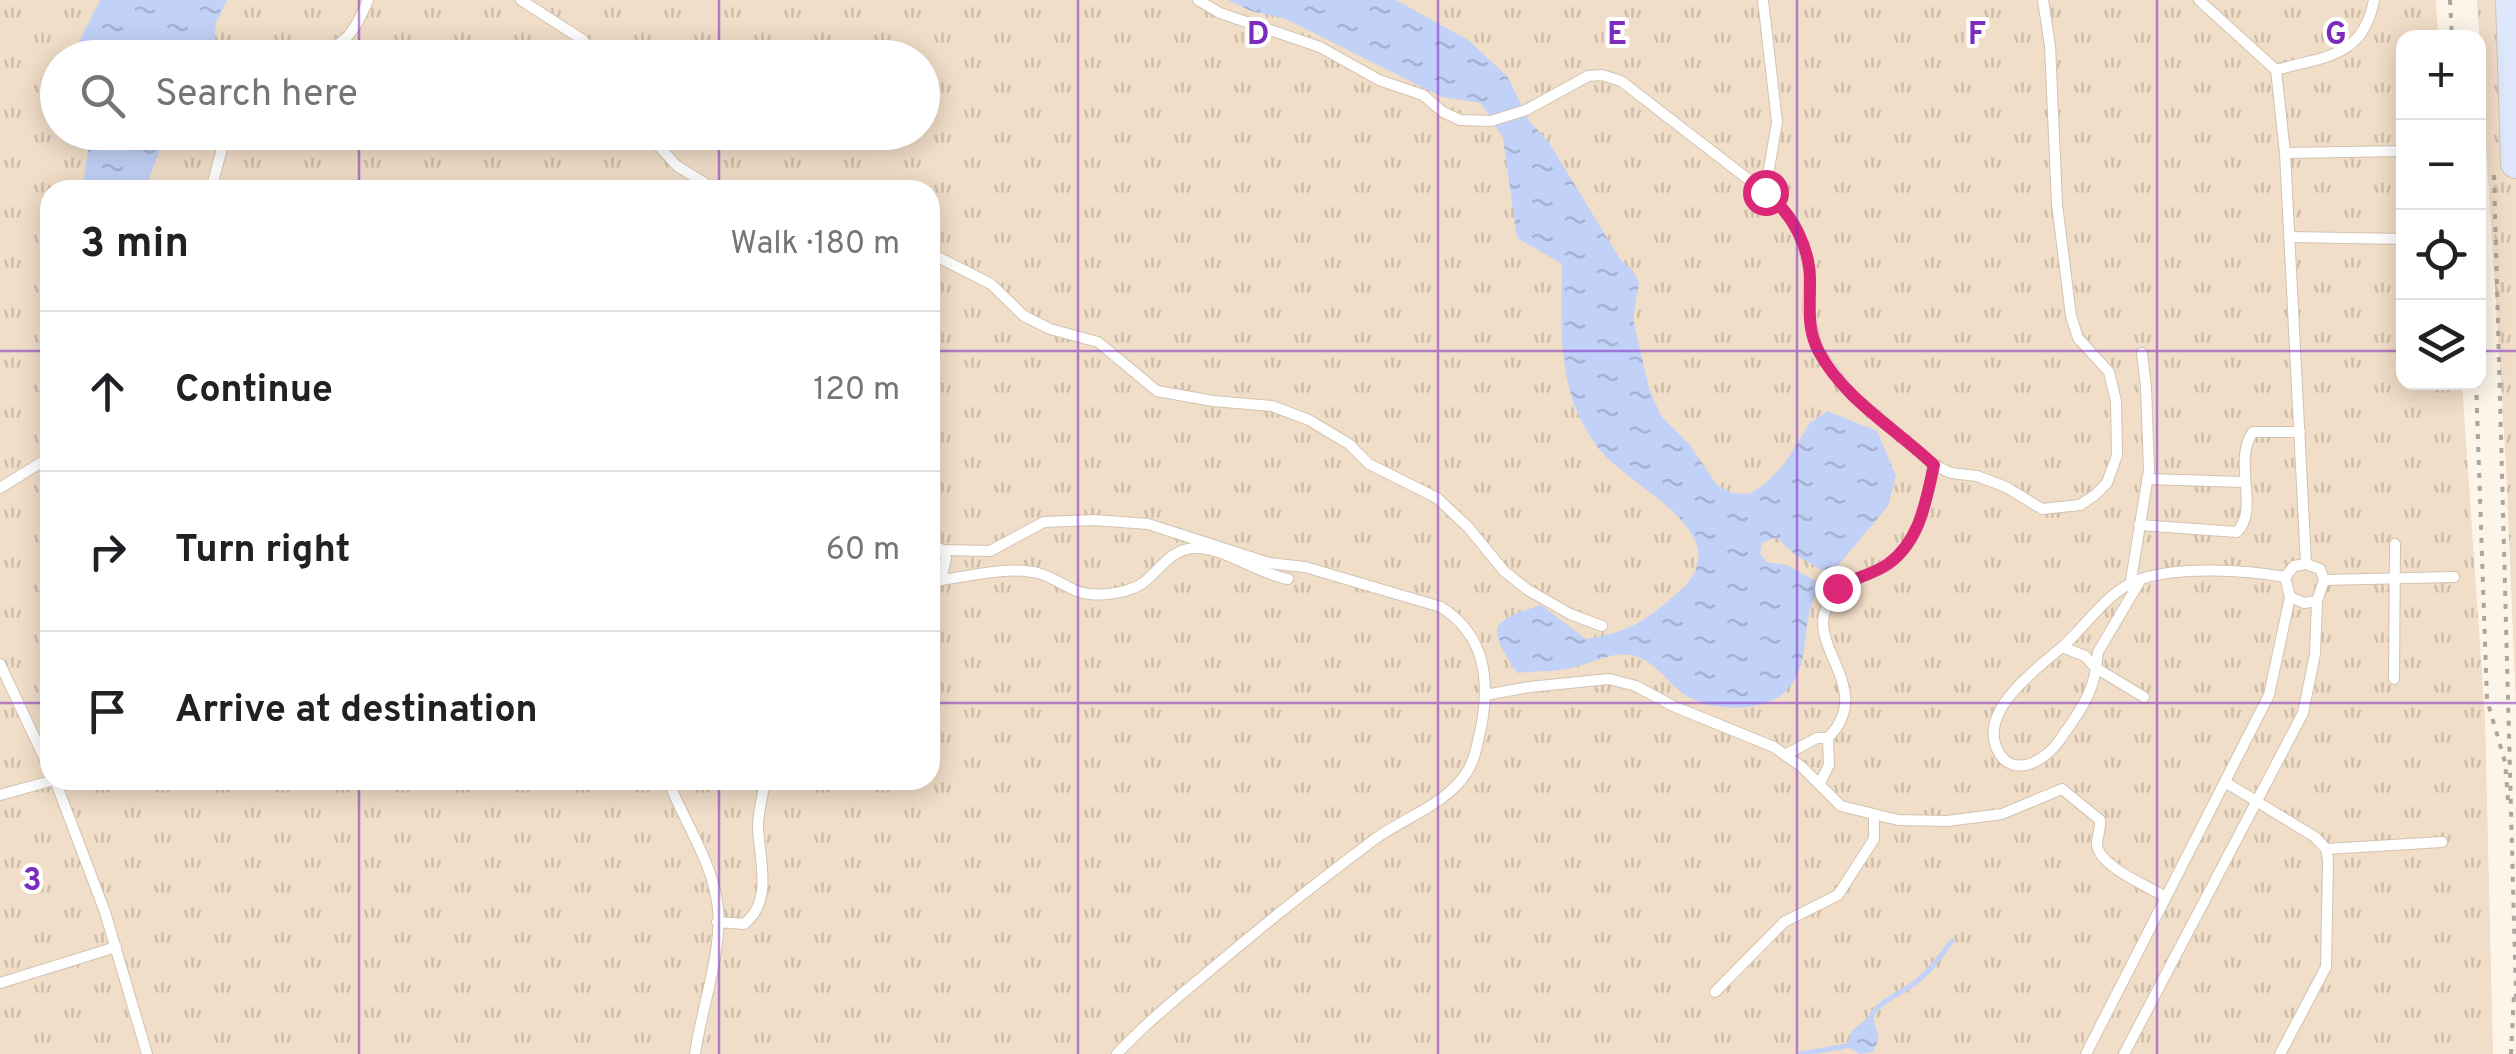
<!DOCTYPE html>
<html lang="en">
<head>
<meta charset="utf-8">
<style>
  :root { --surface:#fff; --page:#f2f2f2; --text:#202124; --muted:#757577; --line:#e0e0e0 }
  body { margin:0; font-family:Overpass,sans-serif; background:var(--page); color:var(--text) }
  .controls { position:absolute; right:30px; top:30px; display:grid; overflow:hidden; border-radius:20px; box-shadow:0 5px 25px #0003 }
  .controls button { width:90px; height:90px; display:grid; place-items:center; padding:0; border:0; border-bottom:2px solid var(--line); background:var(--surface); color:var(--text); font:50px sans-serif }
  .stop { position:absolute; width:30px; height:30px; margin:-22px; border:8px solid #db2777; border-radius:50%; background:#fff }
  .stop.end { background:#db2777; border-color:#fff; box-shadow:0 2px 10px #0008 }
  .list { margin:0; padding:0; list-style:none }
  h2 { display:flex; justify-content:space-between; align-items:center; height:130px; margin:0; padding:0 40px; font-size:42px }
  h2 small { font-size:32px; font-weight:400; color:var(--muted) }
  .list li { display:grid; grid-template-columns:65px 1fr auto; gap:30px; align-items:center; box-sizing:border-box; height:160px; padding:0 40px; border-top:2px solid var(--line) }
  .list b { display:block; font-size:38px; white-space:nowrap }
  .list em { font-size:32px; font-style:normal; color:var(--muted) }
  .icon { flex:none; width:55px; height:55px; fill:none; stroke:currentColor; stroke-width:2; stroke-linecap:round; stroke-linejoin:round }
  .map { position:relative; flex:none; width:2516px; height:1054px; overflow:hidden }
  .search { position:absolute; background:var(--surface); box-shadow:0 5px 25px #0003; left:40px; top:40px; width:900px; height:110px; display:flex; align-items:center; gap:25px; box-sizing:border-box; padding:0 35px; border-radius:55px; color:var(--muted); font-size:38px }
  .panel { position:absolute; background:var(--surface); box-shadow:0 5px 25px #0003; left:40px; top:180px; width:900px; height:610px; border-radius:30px }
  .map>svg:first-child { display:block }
  .grass { fill:url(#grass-tufts); fill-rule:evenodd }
  .water { fill:url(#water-ripples) }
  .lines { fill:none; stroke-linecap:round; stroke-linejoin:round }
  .stream { stroke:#c2d1f7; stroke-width:5 }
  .service-casing { stroke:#d2c3b1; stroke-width:12 }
  .secondary-casing { stroke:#d2c3b1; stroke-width:32 }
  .path { stroke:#aea69d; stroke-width:4; stroke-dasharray:5 8; stroke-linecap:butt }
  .service { stroke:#fff; stroke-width:10 }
  .secondary { stroke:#dfe7fc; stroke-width:30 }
  .route { stroke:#db2777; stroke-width:12 }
  .grid { fill:none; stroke:#7b2cbf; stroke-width:2.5; stroke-opacity:0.55 }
  .grid-label { font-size:32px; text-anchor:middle; font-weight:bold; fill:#7b2cbf; stroke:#fff; stroke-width:8; stroke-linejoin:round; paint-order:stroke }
</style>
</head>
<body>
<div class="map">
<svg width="2516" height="1054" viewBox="0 0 2516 1054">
  <defs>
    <pattern id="grass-tufts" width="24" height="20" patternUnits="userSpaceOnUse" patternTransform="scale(2.5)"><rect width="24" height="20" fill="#f1dec8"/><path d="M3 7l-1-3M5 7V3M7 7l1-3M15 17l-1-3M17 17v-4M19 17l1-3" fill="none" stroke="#cebdaa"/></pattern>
    <pattern id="water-ripples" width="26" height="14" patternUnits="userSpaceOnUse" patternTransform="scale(2.5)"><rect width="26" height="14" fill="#c2d1f7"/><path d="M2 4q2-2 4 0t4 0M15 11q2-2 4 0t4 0" fill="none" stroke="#a6b2d2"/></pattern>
  </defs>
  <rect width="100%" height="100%" fill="#fef5ea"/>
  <!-- grass -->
  <g class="grass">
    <path d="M0 0H2436L2438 37 2404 38V382L2462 383 2485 718 2493 1054H0ZM58 58H922V132H58ZM50 190H930V780H50Z"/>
    <path d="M2477 0H2516V707L2506 466Z"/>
  </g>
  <!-- water -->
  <g class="water">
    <path d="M100 0H227L216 23 213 57H76L79 42Z"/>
    <path d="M1228 0H1396L1468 40 1507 76 1530 122 1548 141 1620 259 1633 271 1639 282 1633 319 1649 388 1661 416 1690 445 1717 485 1732 493 1749 494 1765 484 1784 464 1810 423 1827 411 1877 431 1896 476 1888 506 1830 575 1794 554 1776 537 1762 543 1760 553 1766 562 1787 565 1823 585C1796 614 1816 661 1786 691 1764 713 1711 712 1685 695 1667 682 1653 658 1630 655 1612 652 1594 662 1578 666 1559 672 1537 671 1517 673 1487 627 1487 622 1541 605L1586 639C1628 632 1642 623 1674 596 1749 537 1632 490 1599 449 1592 440 1584 426 1579 416 1557 366 1562 317 1562 264L1517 238 1503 138 1481 103 1442 97 1286 19 1251 11Z"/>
    <path d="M91 133H167L150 175 148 190H82Z"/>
    <path d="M1872 1014 1879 1038 1873 1052 1860 1054 1846 1046 1852 1031Z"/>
  </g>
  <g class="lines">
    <!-- stream -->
    <g class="stream">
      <path d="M1872 1014C1884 999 1897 995 1912 985 1929 973 1940 957 1952 941"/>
      <path d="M1801 1054 1846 1046"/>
    </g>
    <defs>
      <g id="service">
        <path d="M521 0 583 40 594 58"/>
        <path d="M1198 0 1220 13 1320 47 1379 80 1423 95 1443 112 1460 120 1491 121 1526 110 1588 76 1602 75 1621 81 1779 203 1796 226 1810 270 1808 309 1817 349 1850 393 1934 465 1951 473 1977 476 2006 487 2042 509 2080 505 2095 495 2107 483 2117 455 2116 401 2109 372 2078 338 2071 316 2057 204 2050 46 2043 0"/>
        <path d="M1763 0 1777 122 1765 192"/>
        <path d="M2199 0 2276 70 2285 153 2306 564"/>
        <path d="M313 58C346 44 355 32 368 0"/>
        <path d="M2276 70C2325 56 2363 58 2374 0"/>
        <path d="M240 132 262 142H270L280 132"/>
        <path d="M646 132 677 166 716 190"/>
        <path d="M2285 153 2404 151"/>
        <path d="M211 190 222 148 230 132"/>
        <path d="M2290 237 2404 239"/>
        <path d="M930 253 991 284 1024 316 1050 329 1098 342 1157 391 1213 401 1272 406 1309 420 1349 444 1369 464 1437 498 1468 527 1504 571 1528 590 1570 614 1602 626"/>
        <path d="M2147 479 2244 482"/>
        <path d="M0 488 50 457"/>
        <path d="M2139 525 2237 532C2260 509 2232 461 2253 432H2300"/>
        <path d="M930 544 943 550 990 551 1044 522 1094 520 1148 524 1269 563 1305 567 1441 607C1486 636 1490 680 1481 728 1477 743 1476 758 1467 772 1447 804 1405 817 1375 839 1316 883 1258 929 1202 977 1172 1002 1143 1026 1117 1054"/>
        <path d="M941 580 946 559 943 550"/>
        <path d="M2324 580 2454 577"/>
        <path d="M2140 581 2098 652 2096 668 2144 697"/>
        <path d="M930 585 941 580C972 576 1010 565 1041 574 1058 579 1072 593 1090 594 1107 596 1129 592 1143 583 1159 571 1170 550 1193 548 1222 546 1258 574 1288 579"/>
        <path d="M2130 586 2149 470 2146 387 2142 353"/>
        <path d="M2062 647 2085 656 2096 668C2092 697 2075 718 2059 741 2046 760 2013 780 1998 751 1977 712 2036 669 2061 648 2087 626 2106 591 2141 579 2180 566 2245 570 2285 577"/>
        <path d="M0 664 50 770"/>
        <path d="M2394 679 2395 544"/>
        <path d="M1485 695 1529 687 1609 679 1636 686 1673 706 1774 747 1802 767 1841 806 1898 820 1947 821 2002 814 2062 789 2100 820C2101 829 2097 836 2097 844 2098 866 2149 887 2166 897"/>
        <path d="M1785 755 1817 738H1828C1875 690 1809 649 1826 609 1840 574 1859 583 1885 566 1920 544 1926 502 1934 465"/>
        <path d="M55 780 105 912 147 1054"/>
        <path d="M668 780C684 822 714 864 718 909 722 953 701 1010 695 1054"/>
        <path d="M2225 782 2315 837 2326 849 2328 860 2326 967 2280 1054"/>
        <path d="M1820 783 1829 765 1828 738"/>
        <path d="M0 795 54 780"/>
        <path d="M2326 849 2442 842"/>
        <path d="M717 922 744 924C774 901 759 859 758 827 758 812 763 795 765 780"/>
        <path d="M0 983 116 947"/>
        <path d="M1715 992 1784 922 1838 895 1874 839V816"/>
        <path d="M2086 1054 2269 695 2290 597 2285 577 2294 566 2306 564 2320 569 2324 580 2317 601 2304 603 2290 597"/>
        <path d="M2124 1054 2303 713 2315 654 2317 601"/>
      </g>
      <path id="secondary" d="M2511 0 2516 163"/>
    </defs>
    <!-- service casing -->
    <use href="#service" class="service-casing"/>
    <!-- secondary casing -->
    <use href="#secondary" class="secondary-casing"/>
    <!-- path -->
    <g class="path">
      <path d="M2450 0 2452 38"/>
      <path d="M2494 175 2516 997"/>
      <path d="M2476 382 2487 700 2505 762 2508 800"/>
      <path d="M2511 1054 2514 994"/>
    </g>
    <!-- service -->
    <use href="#service" class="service"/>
    <!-- secondary -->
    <use href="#secondary" class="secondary"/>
  </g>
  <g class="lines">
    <!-- route -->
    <path class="route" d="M1765 192C1793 214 1811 248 1810 285 1810 309 1807 330 1819 352 1845 400 1895 428 1934 465 1926 501 1920 541 1888 564 1872 575 1853 578 1837 588"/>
  </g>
  <!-- grid -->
  <path class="grid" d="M359 0V58M719 0V58M1078 0V1054M1438 0V1054M1797 0V1054M2157 0V1054M359 132V190M719 132V190M0 351H50M930 351H2404M2478 351H2516M0 703H50M930 703H2516M359 780V1054M719 780V1054"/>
  <g class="grid-label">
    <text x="1258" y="44">D</text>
    <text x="1617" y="44">E</text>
    <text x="1977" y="44">F</text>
    <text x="2336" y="44">G</text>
    <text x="32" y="890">3</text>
  </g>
</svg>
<div class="controls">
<button>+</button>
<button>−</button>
<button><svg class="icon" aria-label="locate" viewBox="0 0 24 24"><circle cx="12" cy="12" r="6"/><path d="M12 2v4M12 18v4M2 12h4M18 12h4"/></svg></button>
<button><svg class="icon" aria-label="layers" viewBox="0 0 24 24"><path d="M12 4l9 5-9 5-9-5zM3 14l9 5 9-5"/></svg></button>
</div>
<div class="stop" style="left:1765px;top:192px"></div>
<div class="stop end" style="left:1837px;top:588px"></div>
<div class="search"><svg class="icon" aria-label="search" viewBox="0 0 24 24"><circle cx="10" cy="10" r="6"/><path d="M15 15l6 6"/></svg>Search here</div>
<section class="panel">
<h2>3 min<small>Walk · 180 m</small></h2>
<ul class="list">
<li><svg class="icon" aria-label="ahead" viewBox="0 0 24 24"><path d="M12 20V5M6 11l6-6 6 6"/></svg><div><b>Continue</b></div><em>120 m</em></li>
<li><svg class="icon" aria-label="right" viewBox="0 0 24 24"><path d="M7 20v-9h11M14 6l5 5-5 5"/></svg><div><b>Turn right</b></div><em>60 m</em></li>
<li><svg class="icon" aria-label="arrive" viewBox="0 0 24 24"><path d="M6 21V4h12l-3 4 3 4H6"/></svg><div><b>Arrive at destination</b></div></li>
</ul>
</section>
</div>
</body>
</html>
